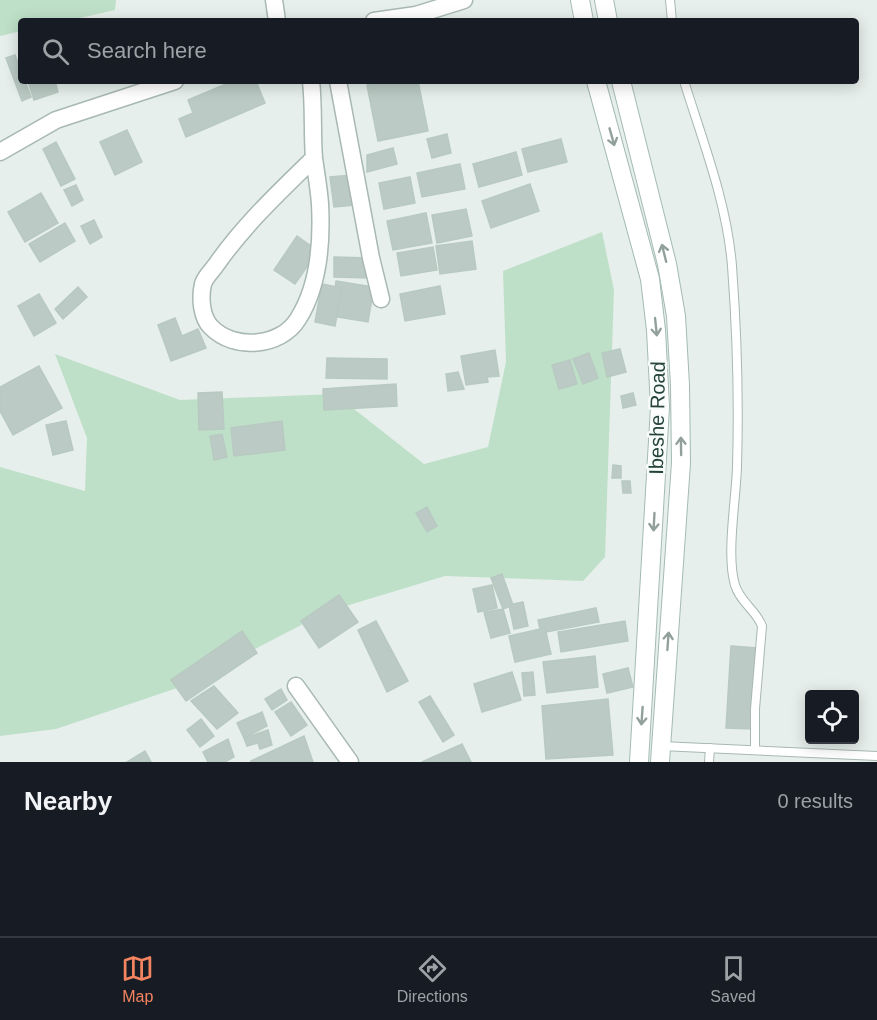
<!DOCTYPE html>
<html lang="en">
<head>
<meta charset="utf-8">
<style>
  :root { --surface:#171b24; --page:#20242c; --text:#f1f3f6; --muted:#9ea1a6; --line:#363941; --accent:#f4845f }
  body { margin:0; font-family:Helvetica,sans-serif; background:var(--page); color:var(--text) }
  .controls { position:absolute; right:18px; bottom:18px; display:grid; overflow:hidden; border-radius:6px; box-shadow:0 3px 15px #0003 }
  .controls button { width:54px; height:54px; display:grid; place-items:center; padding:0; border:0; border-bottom:2px solid var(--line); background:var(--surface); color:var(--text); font:30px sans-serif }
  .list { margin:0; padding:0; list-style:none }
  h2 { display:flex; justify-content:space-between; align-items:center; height:78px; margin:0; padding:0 24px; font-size:26px }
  h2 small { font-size:20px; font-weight:400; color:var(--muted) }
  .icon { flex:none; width:33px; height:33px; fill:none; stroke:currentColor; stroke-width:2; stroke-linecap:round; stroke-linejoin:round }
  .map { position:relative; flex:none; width:877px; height:762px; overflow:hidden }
  .search { position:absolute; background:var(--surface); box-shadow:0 3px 15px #0003; left:18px; right:18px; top:18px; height:66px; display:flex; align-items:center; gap:15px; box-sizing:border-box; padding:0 21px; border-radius:6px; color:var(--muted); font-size:22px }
  .sheet { height:174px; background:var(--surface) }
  nav { display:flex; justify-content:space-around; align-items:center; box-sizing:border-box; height:84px; border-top:2px solid var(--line); background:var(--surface); font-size:16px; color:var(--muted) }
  nav a { display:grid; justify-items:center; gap:3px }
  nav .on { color:var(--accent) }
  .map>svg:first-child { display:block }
  .green { fill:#bfe0c8 }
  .building { fill:#bbcac4; stroke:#b8c9c2; stroke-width:1.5 }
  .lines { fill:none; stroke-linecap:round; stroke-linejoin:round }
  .service-casing { stroke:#a8b8b2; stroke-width:10 }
  .minor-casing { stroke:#a8b8b2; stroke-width:19 }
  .secondary-casing { stroke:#a4bbb3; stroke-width:20 }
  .service { stroke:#fff; stroke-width:8 }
  .minor { stroke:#fff; stroke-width:16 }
  .secondary { stroke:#fff; stroke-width:18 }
  .oneway { stroke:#92a09c }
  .labels { text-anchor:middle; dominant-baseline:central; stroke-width:5; stroke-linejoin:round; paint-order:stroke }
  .street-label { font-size:20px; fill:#24423a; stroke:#f7fbf9 }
</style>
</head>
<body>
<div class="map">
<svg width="877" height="762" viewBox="0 0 877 762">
  <rect width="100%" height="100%" fill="#e6efeb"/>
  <!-- green -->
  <g class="green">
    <path d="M0 0H116L115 10 67 21H21V31L0 36Z"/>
    <path d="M602 232 614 290 605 557 583 581 445 576 326 612 186 685 56 729 0 736V467L85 491 87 438 55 354 180 400 335 394 424 464 488 447 506 362 503 271Z"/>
  </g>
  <!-- building -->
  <g class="building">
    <path d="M15 55 21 71V81H25L31 97 22 101 6 58Z"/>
    <path d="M28 81H55L58 92 34 100Z"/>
    <path d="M233 81H256L265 103 186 137 179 119 193 113 188 100Z"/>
    <path d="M389 81H418L428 131 378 141 367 85Z"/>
    <path d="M127 130 142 162 115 175 100 142Z"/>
    <path d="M447 134 451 153 432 158 427 139Z"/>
    <path d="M561 139 567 162 528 172 522 149Z"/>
    <path d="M56 142 75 179 61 186 43 149Z"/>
    <path d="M393 148 397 164 367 172V155Z"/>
    <path d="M516 152 522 175 479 187 473 164Z"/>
    <path d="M460 164 465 189 422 197 417 173Z"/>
    <path d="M352 175 355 205 334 207 330 177Z"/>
    <path d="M410 177 415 203 384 209 379 183Z"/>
    <path d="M530 184 539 211 491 228 482 201Z"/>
    <path d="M76 185 83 200 72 206 64 190Z"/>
    <path d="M41 193 58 223 25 242 8 212Z"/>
    <path d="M466 209 472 236 437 243 432 215Z"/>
    <path d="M426 213 432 243 393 250 387 221Z"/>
    <path d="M94 220 102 237 90 244 81 226Z"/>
    <path d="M65 223 75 241 40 262 29 244Z"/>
    <path d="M297 236 318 251 295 284 274 270Z"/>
    <path d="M472 241 476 269 440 274 436 246Z"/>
    <path d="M433 247 437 270 401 276 397 253Z"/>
    <path d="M334 257 371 258 370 278 334 277Z"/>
    <path d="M336 281 374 287 368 322 331 316Z"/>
    <path d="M322 284 342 288 335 326 315 322Z"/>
    <path d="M440 286 445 314 405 321 400 294Z"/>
    <path d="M78 287 87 297 63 319 55 309Z"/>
    <path d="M39 294 56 323 34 336 18 306Z"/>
    <path d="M175 318 182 336 198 329 206 348 171 361 158 325Z"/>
    <path d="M620 349 626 372 607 377 602 353Z"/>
    <path d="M495 350 499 376 487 377 488 382 466 385 461 356Z"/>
    <path d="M589 353 598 378 583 384 573 359Z"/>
    <path d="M327 358 387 359V379L326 378Z"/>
    <path d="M570 360 577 384 559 389 552 365Z"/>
    <path d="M39 366 62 408 13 435 0 411V387Z"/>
    <path d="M458 372 464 389 448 391 446 374Z"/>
    <path d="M396 384 397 406 324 410 323 389Z"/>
    <path d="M222 392 224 429 199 430 198 393Z"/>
    <path d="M633 393 636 405 623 408 621 396Z"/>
    <path d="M66 421 73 450 53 455 46 425Z"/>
    <path d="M282 421 285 450 234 456 231 428Z"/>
    <path d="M222 434 227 457 214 460 210 436Z"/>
    <path d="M613 465 621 466V478H612Z"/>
    <path d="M622 481H630L631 493H623Z"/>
    <path d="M427 507 437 526 427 532 416 513Z"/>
    <path d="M502 574 513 605 503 609 491 578Z"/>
    <path d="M492 585 497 608 478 612 473 589Z"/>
    <path d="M339 595 358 622 319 648 301 621Z"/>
    <path d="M523 602 528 626 514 629 509 605Z"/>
    <path d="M596 608 599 622 541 633 538 620Z"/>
    <path d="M503 609 510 633 491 638 484 612Z"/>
    <path d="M376 621 408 681 387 692 358 630Z"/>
    <path d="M625 621 628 641 561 652 558 632Z"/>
    <path d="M545 628 551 654 515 662 509 636Z"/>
    <path d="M242 631 257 653 186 701 171 680Z"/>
    <path d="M731 646 757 648 752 729 726 728Z"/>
    <path d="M595 656 598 687 547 693 543 662Z"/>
    <path d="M628 668 633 687 607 693 603 674Z"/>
    <path d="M512 672 521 700 482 712 474 684Z"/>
    <path d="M533 672 535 695 524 696 522 673Z"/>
    <path d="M214 686 238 713 217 729 191 701Z"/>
    <path d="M281 689 287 700 272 710 265 699Z"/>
    <path d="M430 696 454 735 443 742 419 702Z"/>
    <path d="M608 699 613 755 546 759 542 706Z"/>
    <path d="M291 702 307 725 291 736 275 712Z"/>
    <path d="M262 712 267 726 244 738 237 723Z"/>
    <path d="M201 719 214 736 200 747 187 730Z"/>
    <path d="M268 730 272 745 260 749 258 743 247 746 244 738Z"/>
    <path d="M304 736 313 762H252L251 761Z"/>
    <path d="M228 739 234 757 225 762H208L203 752Z"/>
    <path d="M462 744 471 762H422Z"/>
    <path d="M145 751 151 762H127Z"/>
  </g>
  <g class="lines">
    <defs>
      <g id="service">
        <path d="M670 0 672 21"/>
        <path d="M684 81C703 142 727 203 732 266 737 333 739 400 737 467 736 500 726 555 735 585 740 602 756 610 762 626L755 709V750"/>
        <path d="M661 746 877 756"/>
        <path d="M709 762 710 748"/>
      </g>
      <g id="minor">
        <path d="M274 0 277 21"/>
        <path d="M374 21 416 15 464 0"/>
        <path d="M311 81C314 107 312 133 314 158 316 173 319 189 320 204 322 241 319 286 298 319 281 347 234 351 211 327 201 317 200 297 203 284 205 277 212 271 216 265 244 225 279 192 314 158"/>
        <path d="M338 81 371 258 381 299"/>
        <path d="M0 152 56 120 175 81"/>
        <path d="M296 686 350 762"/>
      </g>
      <g id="secondary">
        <path d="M580 0 584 21"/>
        <path d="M604 0 608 21"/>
        <path d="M596 81 650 279 656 330 660 407 639 762"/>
        <path d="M621 81 667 264 676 316 680 385 681 463 660 762"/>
      </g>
    </defs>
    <!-- service casing -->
    <use href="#service" class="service-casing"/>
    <!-- minor casing -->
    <use href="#minor" class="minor-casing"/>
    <!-- secondary casing -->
    <use href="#secondary" class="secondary-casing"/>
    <!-- service -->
    <use href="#service" class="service"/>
    <!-- minor -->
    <use href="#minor" class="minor"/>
    <!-- secondary -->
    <use href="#secondary" class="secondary"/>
  </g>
  <!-- one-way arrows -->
  <defs><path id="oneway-shaft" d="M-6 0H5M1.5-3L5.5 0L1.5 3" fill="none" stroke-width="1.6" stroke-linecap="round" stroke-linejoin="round" transform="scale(1.5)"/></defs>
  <g class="oneway">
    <use href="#oneway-shaft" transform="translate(612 137) rotate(74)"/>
    <use href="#oneway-shaft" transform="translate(664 253) rotate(-104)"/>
    <use href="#oneway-shaft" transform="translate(656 327) rotate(84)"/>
    <use href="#oneway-shaft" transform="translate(681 446) rotate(-91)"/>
    <use href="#oneway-shaft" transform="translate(654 522) rotate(93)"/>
    <use href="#oneway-shaft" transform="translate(668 641) rotate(-86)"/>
    <use href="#oneway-shaft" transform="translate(642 716) rotate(94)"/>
  </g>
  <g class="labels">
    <!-- street labels -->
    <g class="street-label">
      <text transform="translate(657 418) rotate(-89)">Ibeshe Road</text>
    </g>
  </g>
</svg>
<div class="controls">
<button><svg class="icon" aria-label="locate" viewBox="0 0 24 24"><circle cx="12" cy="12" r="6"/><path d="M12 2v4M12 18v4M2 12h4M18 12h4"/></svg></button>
</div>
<div class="search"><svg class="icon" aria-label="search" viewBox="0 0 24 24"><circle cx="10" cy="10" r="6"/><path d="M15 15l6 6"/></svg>Search here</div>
</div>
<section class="sheet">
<h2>Nearby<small>0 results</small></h2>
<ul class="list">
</ul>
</section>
<nav>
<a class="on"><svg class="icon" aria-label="map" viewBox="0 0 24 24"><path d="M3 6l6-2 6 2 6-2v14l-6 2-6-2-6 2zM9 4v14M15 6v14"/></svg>Map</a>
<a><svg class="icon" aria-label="directions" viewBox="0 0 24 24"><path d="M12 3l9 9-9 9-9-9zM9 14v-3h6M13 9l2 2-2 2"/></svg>Directions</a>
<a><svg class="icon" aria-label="saved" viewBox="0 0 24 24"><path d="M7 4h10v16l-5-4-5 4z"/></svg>Saved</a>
</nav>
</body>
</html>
